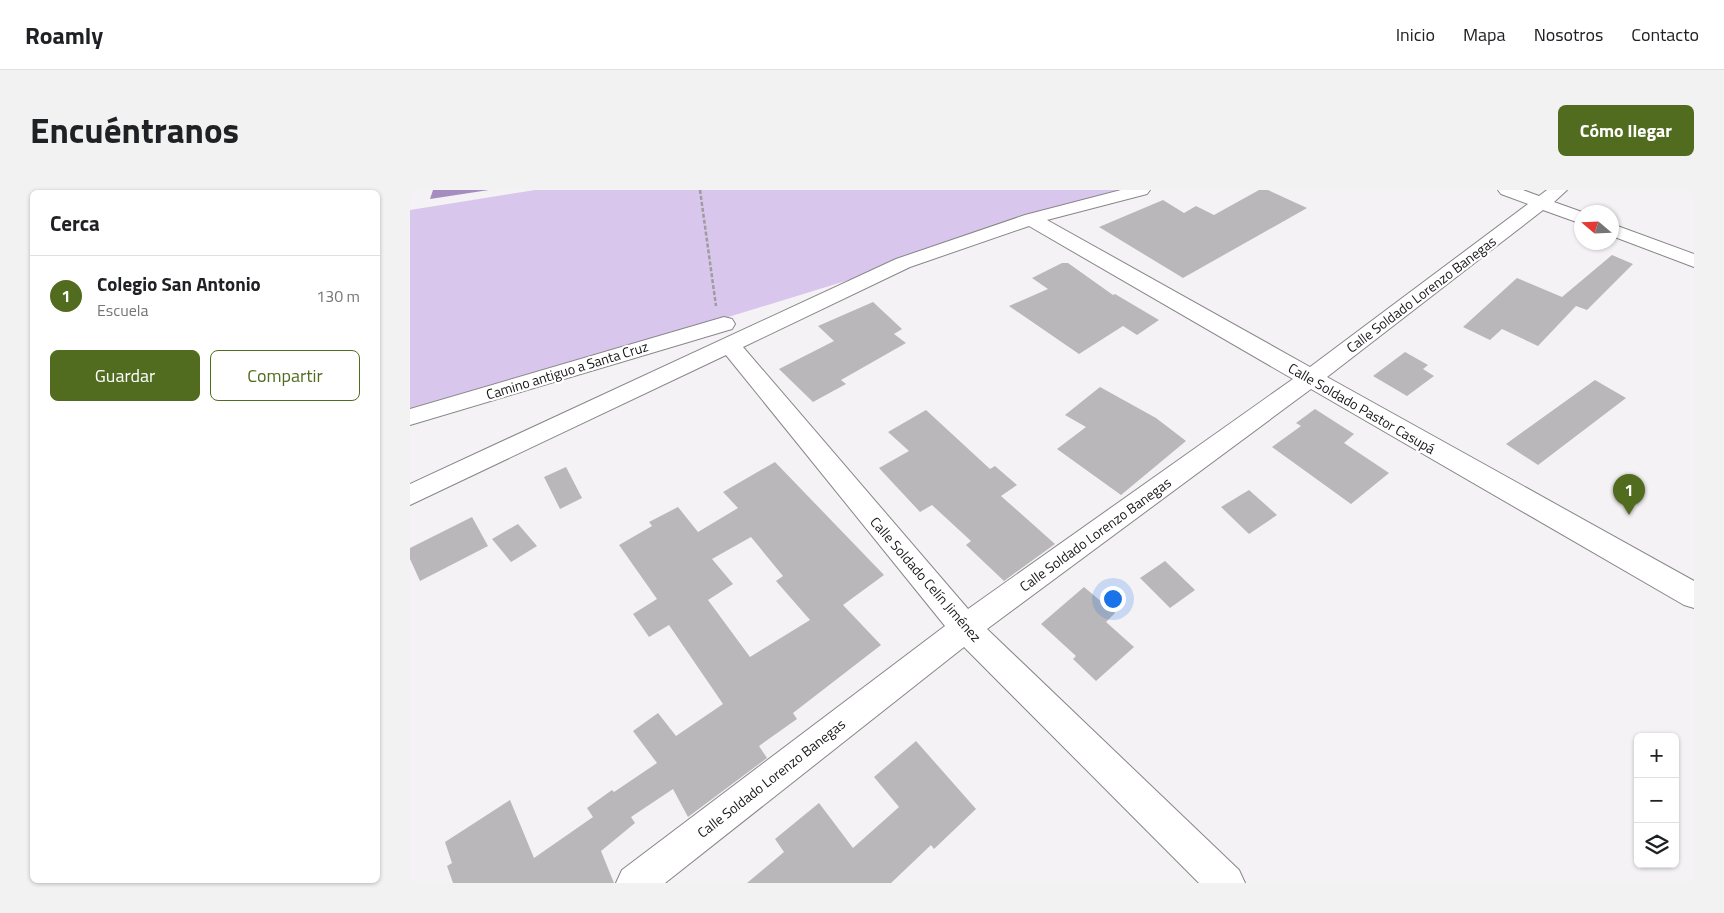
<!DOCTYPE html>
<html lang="es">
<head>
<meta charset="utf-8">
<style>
  :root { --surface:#fff; --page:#f2f2f2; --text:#202124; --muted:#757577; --line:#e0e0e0; --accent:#516c1e }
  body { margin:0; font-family:"Titillium Web",sans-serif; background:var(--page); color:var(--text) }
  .controls { position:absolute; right:15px; bottom:15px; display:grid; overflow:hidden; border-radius:8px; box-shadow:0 1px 4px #0004 }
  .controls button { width:45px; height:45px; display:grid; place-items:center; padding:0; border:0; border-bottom:1px solid var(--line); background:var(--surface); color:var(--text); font:25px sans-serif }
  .compass { position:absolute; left:1164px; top:15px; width:45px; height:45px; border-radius:50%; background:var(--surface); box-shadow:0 1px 4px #0004; rotate:289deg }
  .you { position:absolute; left:702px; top:408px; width:18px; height:18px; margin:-12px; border:4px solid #fff; border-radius:50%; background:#1a73e8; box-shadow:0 0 0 8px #1a73e833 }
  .badge { display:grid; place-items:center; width:32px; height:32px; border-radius:50%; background:var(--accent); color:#fff; font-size:16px; font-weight:700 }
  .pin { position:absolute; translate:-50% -41px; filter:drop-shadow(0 1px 2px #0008) }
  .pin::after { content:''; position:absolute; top:26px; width:18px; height:15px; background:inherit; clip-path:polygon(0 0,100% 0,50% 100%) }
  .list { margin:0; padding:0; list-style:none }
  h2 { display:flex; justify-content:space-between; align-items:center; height:65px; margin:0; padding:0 20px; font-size:21px }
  h2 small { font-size:16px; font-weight:400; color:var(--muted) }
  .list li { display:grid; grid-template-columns:32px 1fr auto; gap:15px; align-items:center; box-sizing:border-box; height:80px; padding:0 20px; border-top:1px solid var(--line) }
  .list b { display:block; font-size:19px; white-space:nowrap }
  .list p { margin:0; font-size:16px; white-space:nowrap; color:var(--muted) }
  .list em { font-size:16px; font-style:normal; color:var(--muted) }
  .actions { display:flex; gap:10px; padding:15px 20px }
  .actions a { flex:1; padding:11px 0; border:1px solid var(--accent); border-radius:8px; text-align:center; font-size:18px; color:var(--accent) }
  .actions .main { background:var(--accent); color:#fff }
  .icon { flex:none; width:28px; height:28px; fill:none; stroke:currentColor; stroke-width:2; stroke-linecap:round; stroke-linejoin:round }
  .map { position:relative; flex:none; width:1284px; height:693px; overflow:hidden; border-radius:8px }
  header { display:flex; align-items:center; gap:30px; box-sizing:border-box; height:70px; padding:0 25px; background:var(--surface); border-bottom:1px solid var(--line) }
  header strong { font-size:24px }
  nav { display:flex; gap:28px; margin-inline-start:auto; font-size:18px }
  .intro { display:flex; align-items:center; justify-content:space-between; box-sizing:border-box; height:120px; padding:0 30px }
  h1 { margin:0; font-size:35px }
  .button { padding:12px 22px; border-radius:8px; background:var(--accent); color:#fff; font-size:18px; font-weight:700 }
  main { display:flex; gap:30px; padding:0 30px }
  aside { flex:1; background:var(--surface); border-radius:8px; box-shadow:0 1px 4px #0004 }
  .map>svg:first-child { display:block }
  .green { fill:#d9c6ed }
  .water { fill:#a58dbf }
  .building { fill:#b9b7ba; fill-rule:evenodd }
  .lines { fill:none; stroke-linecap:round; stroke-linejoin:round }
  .street-casing { stroke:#888689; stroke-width:2 }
  .path { stroke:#9e9c9f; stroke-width:2.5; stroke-dasharray:4 2; stroke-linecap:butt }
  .street { fill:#fff; fill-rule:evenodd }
  .labels { text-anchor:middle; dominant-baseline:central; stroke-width:4.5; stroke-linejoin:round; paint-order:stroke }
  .street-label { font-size:14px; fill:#161617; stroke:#fff }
</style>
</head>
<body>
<header>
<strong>Roamly</strong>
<nav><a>Inicio</a><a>Mapa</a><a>Nosotros</a><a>Contacto</a></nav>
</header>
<div class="intro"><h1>Encuéntranos</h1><a class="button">Cómo llegar</a></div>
<main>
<aside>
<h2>Cerca<small></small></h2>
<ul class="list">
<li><span class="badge">1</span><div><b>Colegio San Antonio</b><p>Escuela</p></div><em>130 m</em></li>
</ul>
<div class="actions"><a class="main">Guardar</a><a>Compartir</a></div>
</aside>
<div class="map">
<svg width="1284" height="693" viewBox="0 0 1284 693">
  <rect width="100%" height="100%" fill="#f4f2f5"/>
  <!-- green -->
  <path class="green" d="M125 0H731L0 225V20Z"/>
  <!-- water -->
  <path class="water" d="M23 0H79L20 9Z"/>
  <!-- building -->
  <g class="building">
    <path d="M849 0H858L897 18 773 88 689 37 753 10 774 23 786 16 804 25Z"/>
    <path d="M1202 65 1223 74 1177 120 1166 116 1128 156 1092 139 1080 150 1053 137 1107 88 1152 107Z"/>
    <path d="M652 73H658L703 105 705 104 749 130 727 145 713 136 669 164 599 116 638 99 622 88Z"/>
    <path d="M463 112 492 139 484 144 496 153 431 190 436 194 403 212 369 179 424 151 408 136Z"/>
    <path d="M995 162 1018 175 1013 179 1024 186 997 206 963 186Z"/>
    <path d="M1185 190 1216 208 1128 275 1096 254Z"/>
    <path d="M690 197 746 228 776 251 711 305 647 259 676 237 655 225Z"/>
    <path d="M905 219 944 244 934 253 979 283 941 314 862 257 891 236 886 233Z"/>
    <path d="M516 220 580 279 585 276 607 295 591 306 645 354 594 391 556 355 561 351 522 315 510 322 469 278 499 261 478 242Z"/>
    <path d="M365 272 474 385 433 415 471 455 383 523 387 529 349 556 357 568 278 627 263 599 221 627 225 633 191 661 204 693H43L37 676 42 673 35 652 100 610 124 668 183 627 177 618 202 600 204 602 247 573 223 541 248 523 266 546 313 514 259 435 239 447 223 424 247 409 209 355 242 336 239 332 268 317 288 342 328 318 313 302ZM341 347 373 386 366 391 400 430 340 467 298 410 323 394 302 369Z"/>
    <path d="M156 277 172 308 150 319 134 287Z"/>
    <path d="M839 300 867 325 839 344 811 317Z"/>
    <path d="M62 327 78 356 10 391 0 369V358Z"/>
    <path d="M108 334 127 356 101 372 82 349Z"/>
    <path d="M755 371 785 400 760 418 730 388Z"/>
    <path d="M674 397 705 423 696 432 724 457 686 491 663 469 666 466 631 434Z"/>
    <path d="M506 551 566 619 524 659 521 655 481 693H337L374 662 365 649 409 613 443 658 489 617 464 587Z"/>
  </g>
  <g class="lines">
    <defs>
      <g id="street">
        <path d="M711 0H740L737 4 637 30 900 177 1118 14 1091 4 1088 0H1113L1129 6 1137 0H1157L1144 12 1172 22V34L1133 20 917 187 1284 391V418L1274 415 901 199 577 439 829 680 835 693H789L554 457 255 693H206L212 680 535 436 316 165 0 315V294L486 69 615 25ZM619 36 883 189 558 419 333 157 500 77Z"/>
        <path d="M1202 34 1284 64V77L1202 46Z"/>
        <path d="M314 127 322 129 325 134 322 139 0 235V219Z"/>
      </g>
    </defs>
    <!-- street casing -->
    <use href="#street" class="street-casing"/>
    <!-- path -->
    <path class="path" d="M290 0 306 116"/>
    <!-- street -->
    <use href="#street" class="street"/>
  </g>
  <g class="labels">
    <!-- street labels -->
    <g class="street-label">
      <text transform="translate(1011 104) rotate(-37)">Calle Soldado Lorenzo Banegas</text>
      <text transform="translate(157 180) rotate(-17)">Camino antiguo a Santa Cruz</text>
      <text transform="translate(952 218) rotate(30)">Calle Soldado Pastor Casupá</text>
      <text transform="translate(685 344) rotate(-36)">Calle Soldado Lorenzo Banegas</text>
      <text transform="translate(516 389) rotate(49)">Calle Soldado Celín Jiménez</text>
      <text transform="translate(361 588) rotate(-38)">Calle Soldado Lorenzo Banegas</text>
    </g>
  </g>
</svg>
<div class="controls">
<button>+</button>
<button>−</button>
<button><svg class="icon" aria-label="layers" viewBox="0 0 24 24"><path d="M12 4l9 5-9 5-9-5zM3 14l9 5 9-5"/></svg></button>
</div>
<svg class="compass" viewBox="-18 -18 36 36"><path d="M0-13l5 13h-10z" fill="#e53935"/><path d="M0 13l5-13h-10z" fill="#757577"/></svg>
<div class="you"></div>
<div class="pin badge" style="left:1219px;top:325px">1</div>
</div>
</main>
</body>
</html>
